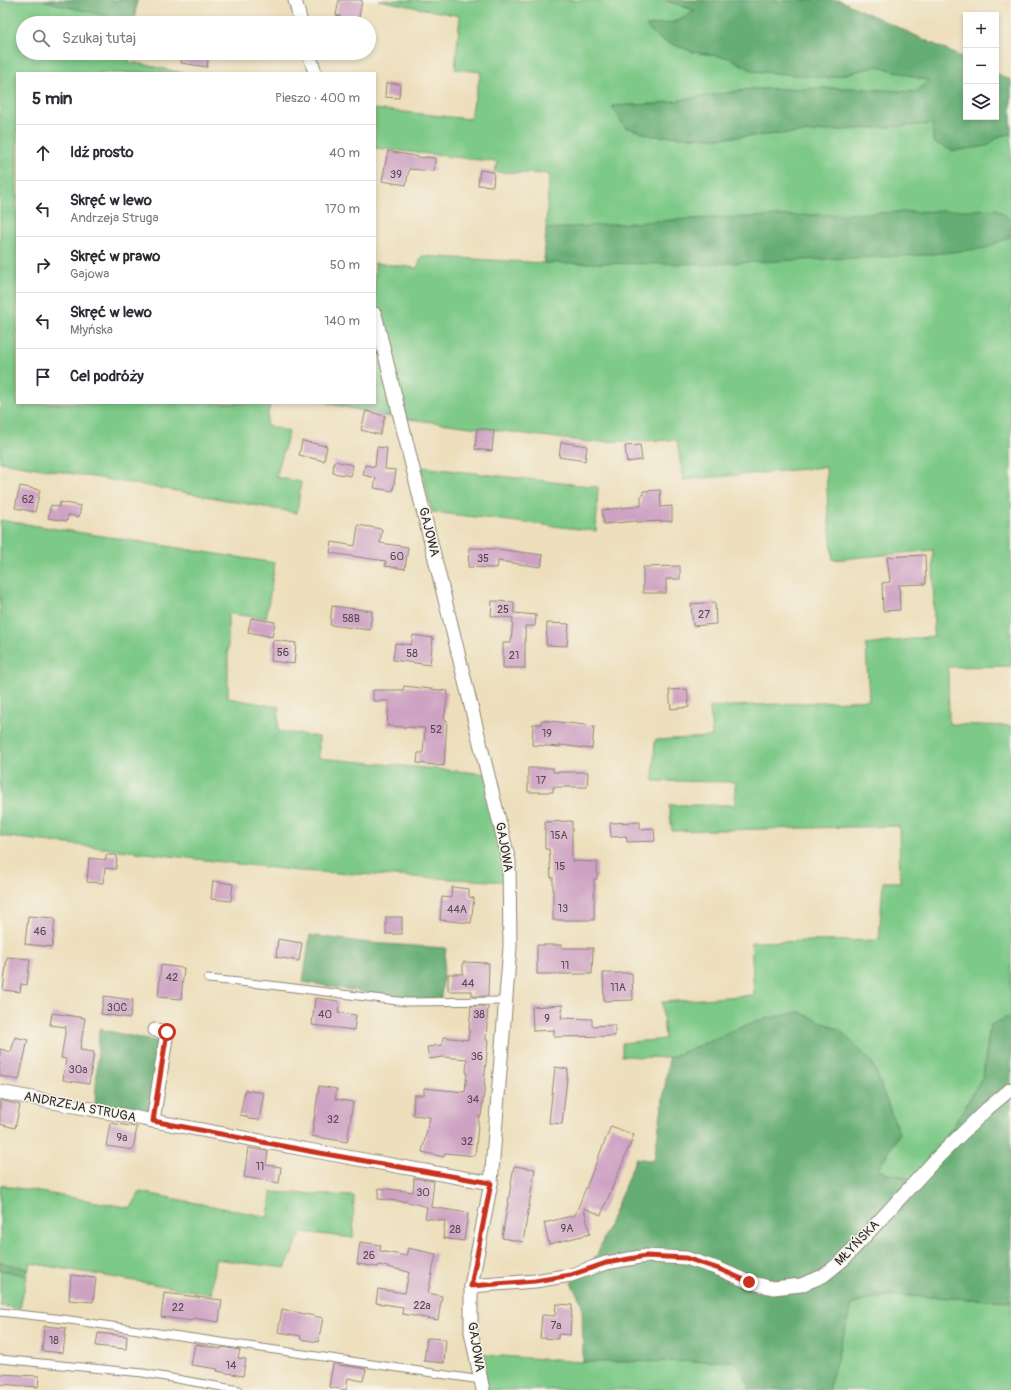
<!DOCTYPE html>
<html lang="pl">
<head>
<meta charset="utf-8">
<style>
  :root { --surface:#fff; --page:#f2f2f3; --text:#2b2b33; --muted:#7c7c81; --line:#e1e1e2 }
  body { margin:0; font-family:Pangolin,sans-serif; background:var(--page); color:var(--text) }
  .controls { position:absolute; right:12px; top:12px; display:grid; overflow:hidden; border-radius:0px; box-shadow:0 2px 6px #0003 }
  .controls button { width:36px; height:36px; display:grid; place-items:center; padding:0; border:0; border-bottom:1px solid var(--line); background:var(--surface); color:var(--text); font:20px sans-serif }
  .stop { position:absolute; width:12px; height:12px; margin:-9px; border:3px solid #c8321e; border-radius:50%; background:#fff }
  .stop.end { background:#c8321e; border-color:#fff; box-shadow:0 1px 4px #0008 }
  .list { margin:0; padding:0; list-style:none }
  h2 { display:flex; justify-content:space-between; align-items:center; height:52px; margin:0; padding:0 16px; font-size:17px }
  h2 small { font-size:13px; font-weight:400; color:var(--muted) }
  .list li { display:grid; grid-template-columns:26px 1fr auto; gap:12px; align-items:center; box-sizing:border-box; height:56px; padding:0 16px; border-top:1px solid var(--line) }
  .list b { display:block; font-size:15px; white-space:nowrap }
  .list p { margin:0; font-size:13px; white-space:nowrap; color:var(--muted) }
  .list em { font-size:13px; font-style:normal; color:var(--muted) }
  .icon { flex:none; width:22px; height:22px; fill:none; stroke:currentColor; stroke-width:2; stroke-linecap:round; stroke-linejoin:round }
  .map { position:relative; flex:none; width:1011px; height:1390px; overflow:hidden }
  .search { position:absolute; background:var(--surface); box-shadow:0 2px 6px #0003; left:16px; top:16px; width:360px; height:44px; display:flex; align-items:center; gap:10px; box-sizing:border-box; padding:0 14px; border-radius:22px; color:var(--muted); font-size:15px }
  .panel { position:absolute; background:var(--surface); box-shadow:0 2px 6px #0003; left:16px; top:72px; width:360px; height:332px; border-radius:0px }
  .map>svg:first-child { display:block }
  .green { fill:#7dc987; stroke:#547a59 }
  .forest { fill:#66ad74; stroke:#486c50 }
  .building { fill:#cea2c3 }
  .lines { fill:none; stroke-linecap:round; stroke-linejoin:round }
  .lane-casing { stroke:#8c8574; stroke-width:9 }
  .street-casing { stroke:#8c8574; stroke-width:15 }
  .lane { stroke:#fff; stroke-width:7 }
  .street { stroke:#fff; stroke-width:13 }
  .route { stroke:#c8321e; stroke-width:5 }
  .labels { text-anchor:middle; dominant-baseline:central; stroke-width:3; stroke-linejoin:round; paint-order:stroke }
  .number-label { font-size:11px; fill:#544951 }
  .street-label { font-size:13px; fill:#2b2b2b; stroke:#f7f3e8 }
</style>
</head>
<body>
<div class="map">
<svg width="1011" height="1390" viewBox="0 0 1011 1390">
  <rect width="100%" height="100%" fill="#f7f3e8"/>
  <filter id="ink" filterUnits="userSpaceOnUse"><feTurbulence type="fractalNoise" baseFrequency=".025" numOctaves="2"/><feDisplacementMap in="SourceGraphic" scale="8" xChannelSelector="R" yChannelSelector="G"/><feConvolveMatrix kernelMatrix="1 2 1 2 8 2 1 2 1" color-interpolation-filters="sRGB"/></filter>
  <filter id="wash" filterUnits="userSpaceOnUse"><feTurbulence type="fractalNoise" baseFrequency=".012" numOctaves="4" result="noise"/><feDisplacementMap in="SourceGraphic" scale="16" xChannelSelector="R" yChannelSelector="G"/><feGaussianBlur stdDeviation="0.9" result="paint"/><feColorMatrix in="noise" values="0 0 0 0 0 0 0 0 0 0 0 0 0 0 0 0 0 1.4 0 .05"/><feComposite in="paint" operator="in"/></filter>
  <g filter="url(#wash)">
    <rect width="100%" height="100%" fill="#eddfbc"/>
    <!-- green -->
    <g class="green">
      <path d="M0 0H137L134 23H23V53H130L129 63H137L184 73H17V403H270L266 425 289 432 276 477 301 482 297 513 160 488 0 462Z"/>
      <path d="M378 0H665L696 11 675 22 647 26 661 40 694 52 730 58 753 71 829 78 878 66 929 81 916 92 847 88 752 89 655 104 612 106 625 127 653 136 718 138 933 124 986 146 1000 136 1011 134V666L948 667 949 724 1011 726V1016L990 1025 983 1076 953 1127 912 1179 877 1170 899 1134 872 1062 840 1030 799 1012 756 1021 669 1058 622 1056V1043L665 1039 662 1002 754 995 751 942 879 940 883 882H900L899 826 672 831 669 805H735V782L653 781 655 740 712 737 710 707 869 700 866 645 934 636 933 550 833 560 828 512 826 467 683 480 677 440 588 442 385 416 328 403H375V361L387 364 375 314V263L417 268 422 256 544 263 549 174 494 172 498 162 375 148V109L470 119 481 72 455 69 460 16Z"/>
      <path d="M421 467 598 487 596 531 432 512Z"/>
      <path d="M0 520 275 563 266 618 228 614V698L279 707 278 731 319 737V758L489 774 510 882 299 871 0 836Z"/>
      <path d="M0 1185 131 1208 140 1192 268 1217 271 1192 354 1196 353 1238 302 1232 285 1268 215 1259 211 1294 30 1263 20 1308 0 1306Z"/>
      <path d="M892 1295 1011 1301V1390H828L852 1305 861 1301Z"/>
      <path d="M475 1354 583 1362 736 1361 750 1387 746 1390H484Z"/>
    </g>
    <!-- forest -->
    <g class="forest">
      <path d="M44 0H137L134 22 63 6Z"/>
      <path d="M665 0H839L966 59V117H996V73L1011 80V134L1000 136 987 146 953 151 933 142V124L718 138 653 136 625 127 612 106 655 104 752 89 847 88 916 92 929 81 878 66 829 78 753 71 730 58 694 52 661 40 646 26 675 22 696 11Z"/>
      <path d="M997 209 1011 220V236L987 248 925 255 704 264 544 263 546 229 686 219Z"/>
      <path d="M310 935 370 943 446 948 441 998 405 999 303 982Z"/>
      <path d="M799 1012 840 1030 872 1062 899 1134 877 1170 912 1179 953 1127 983 1076 990 1025 1011 1016V1301L892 1295 861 1301 852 1305 828 1390H746L750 1386 736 1361 583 1362 582 1303 571 1283 597 1255 636 1158 654 1161 669 1058 756 1021Z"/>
      <path d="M99 1029 159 1042 148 1113 95 1105Z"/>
      <path d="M0 1262 28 1269 27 1276 0 1270Z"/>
    </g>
    <g id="blocks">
      <!-- building -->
      <g class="building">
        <path d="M339 0H362L358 23H339L340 16 336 15Z"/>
        <path d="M183 53H209L207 67 181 63Z"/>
        <path d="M386 83 400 84 399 98 385 97Z"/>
        <path d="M388 151 424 158 425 157 435 158 434 171 409 169 406 185 382 181Z"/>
        <path d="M480 170 494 172 493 186 478 185Z"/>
        <path d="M366 411 385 416 380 435 361 430Z"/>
        <path d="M477 428 494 430 492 451 475 449Z"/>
        <path d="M302 441 327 446 324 461 299 455Z"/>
        <path d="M561 442 587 446 585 461 559 457Z"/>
        <path d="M640 445 642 460 627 462 625 446Z"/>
        <path d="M377 447 387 448 385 469 396 470 393 491 374 488 376 478 363 475 365 465 375 467Z"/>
        <path d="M334 461 353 465 351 476 333 473Z"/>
        <path d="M20 486 40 490 35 512 15 508Z"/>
        <path d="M660 490 661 507 672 506V521L637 522V521L604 524 602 510 641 506V496L643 495V491Z"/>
        <path d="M60 502 81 506 79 517 68 515 67 521 48 518 51 505 59 507Z"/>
        <path d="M358 525 382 529 380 543 408 547 405 569 385 566 386 561 330 553 332 542 355 546Z"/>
        <path d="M469 548 497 549 543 555 541 567 498 561 497 568 468 567Z"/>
        <path d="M925 555 926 584 899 585 900 610 883 611 882 583 890 582 887 557Z"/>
        <path d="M680 566V579H666V593H643V567Z"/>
        <path d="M492 601 514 602V613L536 615 535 626H525V668H503V643H511L513 618 491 616Z"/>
        <path d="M715 602 716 624 693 626 691 604Z"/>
        <path d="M332 606 372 611 370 630 330 625Z"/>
        <path d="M251 618 275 622 272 637 248 632Z"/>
        <path d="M547 623 569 624 567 646 546 645Z"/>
        <path d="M413 635 433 638 430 665 393 660 395 643 411 645Z"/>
        <path d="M273 640 296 643 294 664 271 661Z"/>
        <path d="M404 686 448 691 444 720 447 721 444 766 417 763 418 753H423L425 728 387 726 389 701H373V690H403Z"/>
        <path d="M687 689 689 707 671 709 669 690Z"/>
        <path d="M541 720 594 726 592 749 560 745V747L532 745 533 724H541Z"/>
        <path d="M528 768H553V772H588L587 787H553V792H528Z"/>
        <path d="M572 821V861L597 862V879H594V920H553V877L551 878 549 849H545V822Z"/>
        <path d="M640 822V829L654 828 655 841 627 842 626 836 611 837 610 823Z"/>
        <path d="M106 855H117L116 869 105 868 103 883 87 882 89 858 106 860Z"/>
        <path d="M213 881 233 884 231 901 211 899Z"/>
        <path d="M452 887 469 889V897L474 898 471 923 440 920 442 897 451 898Z"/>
        <path d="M28 916 55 918 52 947 25 944Z"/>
        <rect x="386" y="917" width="16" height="17"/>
        <path d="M278 939 302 943 299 961 276 957Z"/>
        <path d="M537 945H562V948H593L592 974H537Z"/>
        <path d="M7 957 30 959 27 985 21 984 20 992 3 990Z"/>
        <path d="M463 962 489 963 488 996H472V991H448V974H463Z"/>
        <path d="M161 965 184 968 181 999 158 997Z"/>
        <path d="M603 973H632L633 1000 604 1001Z"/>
        <path d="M104 996 133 1000 130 1018 101 1014Z"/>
        <path d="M315 998 339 1001 338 1013 356 1015 354 1030 312 1025Z"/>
        <path d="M563 1005 561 1018 592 1019V1026L615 1025V1036L554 1037V1030L533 1031 532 1007Z"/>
        <path d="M471 1006H488L486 1040H488L484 1085H485L481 1116H479L475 1156 445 1153 444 1157 422 1152 430 1117 413 1115 414 1095H424V1088L465 1092 467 1072H466L467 1059 443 1057 429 1059 427 1047 442 1045 443 1037 468 1040Z"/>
        <path d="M52 1013 85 1018 80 1050 94 1052 89 1084 63 1080 66 1059 61 1058 66 1027 50 1025Z"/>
        <path d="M15 1037 28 1040 19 1080 0 1076V1049L11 1052Z"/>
        <path d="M555 1067 568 1069 562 1124 549 1123Z"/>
        <path d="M319 1086 337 1089 335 1099 353 1102 347 1142 312 1136Z"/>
        <path d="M245 1090 264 1093 259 1120 248 1119V1117L240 1115Z"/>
        <path d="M0 1100 20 1105 15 1128 0 1124Z"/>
        <path d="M110 1123 137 1127 133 1150 106 1146Z"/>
        <path d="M611 1126 634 1135 601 1215 584 1208 590 1234 549 1244 544 1223 575 1215Z"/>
        <path d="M248 1148 268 1151 266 1165 281 1167 279 1183 244 1177Z"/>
        <path d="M514 1166 535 1169 523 1242 502 1238Z"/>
        <path d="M414 1178 434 1181 431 1207 468 1213 464 1241 443 1238 445 1221 425 1218 427 1207 408 1202 378 1199 379 1188 413 1192Z"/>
        <path d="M360 1242 381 1245 380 1251 406 1256 408 1248 436 1254 428 1293 442 1296 438 1320 402 1314 403 1307 376 1303 378 1289 405 1293 409 1272 379 1265 378 1267 357 1264Z"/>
        <path d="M71 1275 96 1278 93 1302 69 1300Z"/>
        <path d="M164 1293 222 1300 219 1322 193 1318V1321L161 1317Z"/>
        <path d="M556 1304 572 1305 570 1335 558 1334V1339L540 1338 542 1315 555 1316Z"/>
        <path d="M282 1309 323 1318 318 1342 300 1339 301 1336 278 1332Z"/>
        <path d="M44 1326 66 1328 63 1353 42 1351Z"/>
        <path d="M98 1333 127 1336 126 1349 96 1346Z"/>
        <path d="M427 1338 446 1339 444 1363 424 1361Z"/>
        <path d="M195 1344 221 1349 222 1347 240 1350 238 1358 246 1359 243 1376 217 1371 218 1369 191 1365Z"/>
        <path d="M333 1364 366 1369 363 1381 348 1378 346 1390 329 1387Z"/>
        <path d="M0 1374 39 1376 38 1387 0 1384Z"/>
      </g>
    </g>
  </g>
  <g filter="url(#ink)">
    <use href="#blocks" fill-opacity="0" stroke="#8c8574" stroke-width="1"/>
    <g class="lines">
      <defs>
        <g id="lane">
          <path d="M208 979 270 985 406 1002 506 1001"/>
          <path d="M0 1312 63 1319 481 1380"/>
          <path d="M0 1359 143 1373 239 1390"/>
        </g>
        <g id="street">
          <path d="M295 0 301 23"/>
          <path d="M309 53 315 73"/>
          <path d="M375 314 509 861 510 947 491 1183 471 1286V1332L483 1390"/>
          <path d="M0 1092 314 1151 491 1183"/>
          <path d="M153 1121 167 1032 155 1030"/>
          <path d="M471 1286 535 1281 571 1275 606 1263 646 1256 686 1258 719 1269 749 1282 773 1288 801 1285 823 1276 844 1259 937 1158 987 1109 1011 1089"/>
        </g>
      </defs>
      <!-- lane casing -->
      <use href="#lane" class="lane-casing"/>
      <!-- street casing -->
      <use href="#street" class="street-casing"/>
      <!-- lane -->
      <use href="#lane" class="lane"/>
      <!-- street -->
      <use href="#street" class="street"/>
    </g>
  </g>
  <g class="lines" filter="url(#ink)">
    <!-- route -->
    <path class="route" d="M167 1032 153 1121 314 1152 491 1183 471 1286 535 1281 571 1275 606 1263 646 1256 686 1258 719 1269 749 1282"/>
  </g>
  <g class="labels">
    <!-- number labels -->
    <g class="number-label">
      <text x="396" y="174">39</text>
      <text x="28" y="499">62</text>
      <text x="397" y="556">60</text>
      <text x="483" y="558">35</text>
      <text x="503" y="609">25</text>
      <text x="704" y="614">27</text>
      <text x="351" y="618">58B</text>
      <text x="283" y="652">56</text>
      <text x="412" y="653">58</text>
      <text x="514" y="655">21</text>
      <text x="436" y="729">52</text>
      <text x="547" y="733">19</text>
      <text x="541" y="780">17</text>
      <text x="559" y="835">15A</text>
      <text x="560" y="866">15</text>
      <text x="563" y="908">13</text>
      <text x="457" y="909">44A</text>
      <text x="40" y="931">46</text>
      <text x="565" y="965">11</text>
      <text x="172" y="977">42</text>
      <text x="468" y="983">44</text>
      <text x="618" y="987">11A</text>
      <text x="117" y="1007">30C</text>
      <text x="325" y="1014">40</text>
      <text x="479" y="1014">38</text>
      <text x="547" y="1018">9</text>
      <text x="477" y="1056">36</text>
      <text x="78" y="1069">30a</text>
      <text x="473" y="1099">34</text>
      <text x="333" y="1119">32</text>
      <text x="122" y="1137">9a</text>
      <text x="467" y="1141">32</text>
      <text x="260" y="1166">11</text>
      <text x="423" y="1192">30</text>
      <text x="567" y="1228">9A</text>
      <text x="455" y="1229">28</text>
      <text x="369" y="1255">26</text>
      <text x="422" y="1305">22a</text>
      <text x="178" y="1307">22</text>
      <text x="556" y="1325">7a</text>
      <text x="54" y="1340">18</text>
      <text x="231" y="1365">14</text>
    </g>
    <!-- street labels -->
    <g class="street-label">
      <text transform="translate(429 532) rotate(76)">GAJOWA</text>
      <text transform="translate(504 847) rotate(80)">GAJOWA</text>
      <text transform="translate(80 1107) rotate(11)">ANDRZEJA STRUGA</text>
      <text transform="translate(857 1243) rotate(-46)">MŁYŃSKA</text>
      <text transform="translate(476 1347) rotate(81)">GAJOWA</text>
    </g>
  </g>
</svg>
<div class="controls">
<button>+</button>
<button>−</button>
<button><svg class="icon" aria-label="layers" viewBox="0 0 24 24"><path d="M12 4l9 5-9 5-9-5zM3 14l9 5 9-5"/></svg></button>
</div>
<div class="stop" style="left:167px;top:1032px"></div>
<div class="stop end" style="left:749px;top:1282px"></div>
<div class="search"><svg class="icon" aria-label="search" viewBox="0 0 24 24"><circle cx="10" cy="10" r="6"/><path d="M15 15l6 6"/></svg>Szukaj tutaj</div>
<section class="panel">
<h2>5 min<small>Pieszo · 400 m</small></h2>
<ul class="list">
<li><svg class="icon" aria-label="ahead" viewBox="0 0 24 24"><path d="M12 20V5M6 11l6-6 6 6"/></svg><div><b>Idź prosto</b></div><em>40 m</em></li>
<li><svg class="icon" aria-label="left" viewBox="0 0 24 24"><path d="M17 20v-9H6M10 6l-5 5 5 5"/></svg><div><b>Skręć w lewo</b><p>Andrzeja Struga</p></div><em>170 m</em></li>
<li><svg class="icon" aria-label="right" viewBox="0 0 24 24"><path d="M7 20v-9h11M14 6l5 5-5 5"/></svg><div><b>Skręć w prawo</b><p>Gajowa</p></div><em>50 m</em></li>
<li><svg class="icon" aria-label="left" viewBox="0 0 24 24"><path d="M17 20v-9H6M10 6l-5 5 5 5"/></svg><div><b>Skręć w lewo</b><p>Młyńska</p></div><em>140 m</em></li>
<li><svg class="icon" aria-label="arrive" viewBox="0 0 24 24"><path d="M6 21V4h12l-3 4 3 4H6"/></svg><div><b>Cel podróży</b></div></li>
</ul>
</section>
</div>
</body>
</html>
